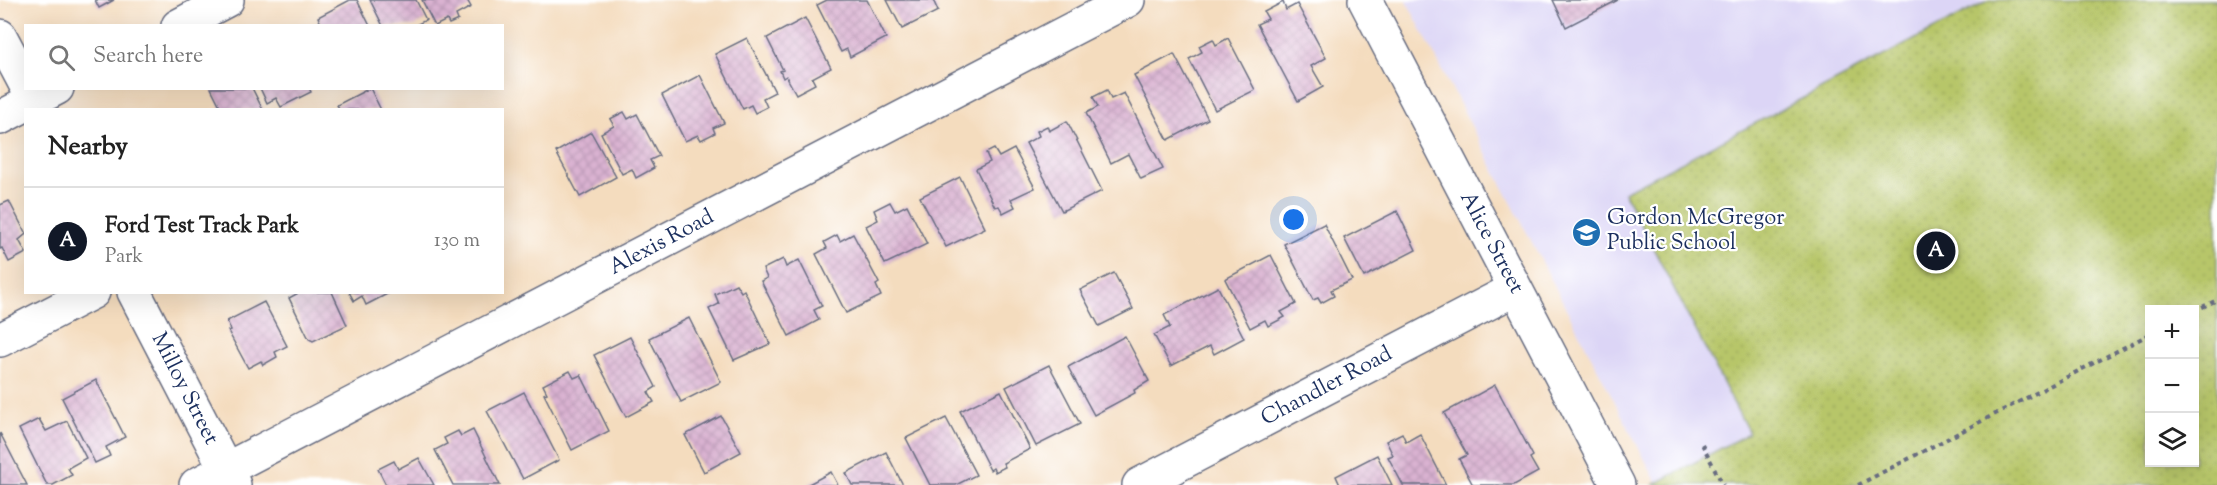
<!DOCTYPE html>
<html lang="en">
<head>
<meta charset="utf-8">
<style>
  :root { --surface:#fff; --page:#f6f6f6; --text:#222; --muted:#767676; --line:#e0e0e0; --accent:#111827 }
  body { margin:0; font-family:"Sorts Mill Goudy",serif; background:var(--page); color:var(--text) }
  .controls { position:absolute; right:18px; bottom:18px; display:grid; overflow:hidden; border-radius:0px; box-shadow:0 6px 24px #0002 }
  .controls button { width:54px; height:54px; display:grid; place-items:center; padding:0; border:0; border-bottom:2px solid var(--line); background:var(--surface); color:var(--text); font:30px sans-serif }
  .you { position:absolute; left:1294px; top:220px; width:21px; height:21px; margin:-15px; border:4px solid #fff; border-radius:50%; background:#1a73e8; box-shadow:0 0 0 9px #1a73e833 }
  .badge { display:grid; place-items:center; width:39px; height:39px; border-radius:50%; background:var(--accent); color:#fff; font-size:20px; font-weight:700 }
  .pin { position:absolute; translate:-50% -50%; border:3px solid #fff; box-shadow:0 2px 6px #0006 }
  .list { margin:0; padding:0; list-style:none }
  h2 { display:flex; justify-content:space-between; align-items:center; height:78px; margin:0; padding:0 24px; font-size:26px }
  h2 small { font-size:20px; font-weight:400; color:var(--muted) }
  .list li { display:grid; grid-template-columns:39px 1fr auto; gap:18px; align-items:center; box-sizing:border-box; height:108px; padding:0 24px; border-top:2px solid var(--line) }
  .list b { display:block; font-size:22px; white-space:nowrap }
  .list p { margin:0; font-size:20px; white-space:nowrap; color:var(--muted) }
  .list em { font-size:20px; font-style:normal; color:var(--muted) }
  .icon { flex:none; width:33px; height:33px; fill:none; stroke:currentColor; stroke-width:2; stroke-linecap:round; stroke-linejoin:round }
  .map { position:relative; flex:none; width:2217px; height:485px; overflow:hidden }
  .search { position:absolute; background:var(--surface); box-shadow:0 6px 24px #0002; left:24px; top:24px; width:480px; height:66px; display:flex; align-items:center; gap:15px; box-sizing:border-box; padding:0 21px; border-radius:0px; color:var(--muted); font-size:22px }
  .panel { position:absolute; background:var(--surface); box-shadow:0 6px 24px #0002; left:24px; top:108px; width:480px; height:186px; border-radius:0px }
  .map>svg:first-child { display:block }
  .built { fill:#dcd5f6 }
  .park { fill:url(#park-dots); stroke:#697a64; stroke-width:1.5; fill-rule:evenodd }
  .building { fill:url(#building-cross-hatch) }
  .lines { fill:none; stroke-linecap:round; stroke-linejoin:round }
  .minor-casing { stroke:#676c80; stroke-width:36 }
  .path { stroke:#676c80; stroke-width:4; stroke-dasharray:4.5 4.5; stroke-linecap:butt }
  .minor { stroke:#fff; stroke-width:33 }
  .labels { text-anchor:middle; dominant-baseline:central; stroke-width:4.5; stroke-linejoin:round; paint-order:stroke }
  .poi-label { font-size:22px; fill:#1b2f5e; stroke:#fff; text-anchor:start }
  .street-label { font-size:22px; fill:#1b2f5e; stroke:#fff }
</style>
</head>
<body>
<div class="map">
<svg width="2217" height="485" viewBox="0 0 2217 485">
  <defs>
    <pattern id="park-dots" width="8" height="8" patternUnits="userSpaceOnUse" patternTransform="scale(1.5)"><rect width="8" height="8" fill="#b7c669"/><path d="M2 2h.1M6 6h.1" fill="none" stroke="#9daa5d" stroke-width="1.8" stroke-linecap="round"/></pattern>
    <pattern id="building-cross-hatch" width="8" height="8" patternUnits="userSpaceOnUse" patternTransform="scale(1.5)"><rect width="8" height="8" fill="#dab2d1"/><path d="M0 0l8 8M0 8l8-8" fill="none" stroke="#ba99b6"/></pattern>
  </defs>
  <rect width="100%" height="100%" fill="#fff"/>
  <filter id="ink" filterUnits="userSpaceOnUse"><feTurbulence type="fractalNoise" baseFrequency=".0167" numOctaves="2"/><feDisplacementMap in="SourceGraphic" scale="12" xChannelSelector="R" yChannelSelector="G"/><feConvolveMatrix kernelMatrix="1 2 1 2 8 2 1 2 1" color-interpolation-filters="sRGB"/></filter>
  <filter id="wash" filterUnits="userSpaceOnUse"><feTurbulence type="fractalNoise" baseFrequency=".008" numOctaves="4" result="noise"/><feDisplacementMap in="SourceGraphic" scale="24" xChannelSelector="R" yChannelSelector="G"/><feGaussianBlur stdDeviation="1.35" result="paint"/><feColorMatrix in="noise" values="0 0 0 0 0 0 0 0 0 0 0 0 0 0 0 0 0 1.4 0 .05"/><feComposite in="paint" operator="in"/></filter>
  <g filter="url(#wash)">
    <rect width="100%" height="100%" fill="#f4dcbe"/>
    <!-- built -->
    <path class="built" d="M1406 0H1990L1625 192 1749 434 1657 483Z"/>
    <!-- park -->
    <path class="park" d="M1990 0H2217V485H1653L1749 433 1624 192ZM2150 310H2194V462H2150Z"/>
    <g id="blocks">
      <!-- building -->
      <g class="building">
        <path d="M95 0H114L99 8Z"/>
        <path d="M350 0H357L370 26H322L318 17Z"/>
        <path d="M370 0H416L426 20 414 26H383Z"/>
        <path d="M422 0H467L471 7 456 15 458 20 449 24 447 20 435 26Z"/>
        <path d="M827 0H867L886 38 850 57 847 49 841 52 817 5Z"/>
        <path d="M887 0H933L938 11 902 29Z"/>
        <path d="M1553 0H1618L1566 27Z"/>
        <path d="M1283 2 1286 10 1297 4 1326 58 1311 66 1323 87 1298 101 1257 24 1268 19 1264 12Z"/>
        <path d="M805 18 831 68 812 78 815 84 796 94 786 76 783 78 780 71 783 70 767 38Z"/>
        <path d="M747 38 775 92 763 98 767 107 755 113 751 105 743 109 715 54Z"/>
        <path d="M1228 38 1255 90 1215 110 1189 59 1202 52 1199 46 1213 39 1216 45Z"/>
        <path d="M1174 54 1208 119 1168 140 1134 75Z"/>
        <path d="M700 75 724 123 713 128 715 133 701 140 698 135 685 141 662 95Z"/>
        <path d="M211 88H252L263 110H222Z"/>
        <path d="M260 88H309L311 92 281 107 276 98 267 103Z"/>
        <path d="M370 88 381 110H340L337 105Z"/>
        <path d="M1107 90 1111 99 1124 93 1163 169 1141 179 1128 154 1111 163 1086 113 1098 107 1093 97Z"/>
        <path d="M624 112 628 119 637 114 659 156 650 160 654 168 636 178 632 169 622 174 601 133 614 126 610 119Z"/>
        <path d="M1067 121 1102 191 1062 211 1026 143 1039 136 1037 131 1047 126 1049 131Z"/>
        <path d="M591 132 616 177 580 197 556 152Z"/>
        <path d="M994 149 999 157 1014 149 1035 188 1011 199 1015 207 1003 213 999 206 995 207 976 169 990 162 986 153Z"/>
        <path d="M960 177 985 228 946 247 920 197Z"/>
        <path d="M9 201 26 234 19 240 26 253 9 262 2 248 0 249V205Z"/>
        <path d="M890 202 895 211 907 205 927 244 885 264 866 226 878 220 874 210Z"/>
        <path d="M1397 211 1416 250 1364 277 1344 238Z"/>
        <path d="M1324 224 1352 280 1331 290 1334 296 1321 303 1318 298 1313 300 1284 244Z"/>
        <path d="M853 234 879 283 876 285 881 296 846 313 816 254 827 248 824 242 837 235 840 241Z"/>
        <path d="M1271 255 1296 304 1281 312 1285 317 1268 326 1265 320 1250 328 1225 279Z"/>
        <path d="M783 259 786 267 799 260 822 306 814 310 819 320 789 336 761 281 767 278 763 269Z"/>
        <path d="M1114 273 1133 309 1099 326 1080 290Z"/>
        <path d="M736 284 741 292 744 290 770 344 734 360 709 309 719 304 715 294Z"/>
        <path d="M1218 287 1244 338 1214 354 1210 346 1171 366 1154 335 1170 327 1164 315Z"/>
        <path d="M300 292H332L347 325 313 341 309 339 289 298Z"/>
        <path d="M349 292H391L366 305 362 296 354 301Z"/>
        <path d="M264 302 287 346 275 352 277 357 263 365 261 361 248 368 228 331 231 330 227 321Z"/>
        <path d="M689 318 721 382 681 402 649 338Z"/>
        <path d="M1125 336 1149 381 1134 390 1135 393 1094 415 1068 367Z"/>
        <path d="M630 337 656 387 648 392 654 402 626 417 594 355Z"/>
        <path d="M1049 365 1080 424 1036 446 1006 387Z"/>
        <path d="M570 371 574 378 581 375 609 431 572 450 544 394 547 393 543 385Z"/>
        <path d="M96 380 125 437 106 447 110 456 95 463 62 398Z"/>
        <path d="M1495 385 1533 456 1530 458 1538 472 1514 485H1473L1459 459 1467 455 1444 413Z"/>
        <path d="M1001 391 1030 449 1003 463 1005 467 995 472 993 468 990 470 960 411Z"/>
        <path d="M524 392 559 460 523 479 487 411Z"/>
        <path d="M721 416 741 452 704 472 685 435Z"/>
        <path d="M946 418 976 475 956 485H930L906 438Z"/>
        <path d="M39 419 46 431 67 421 86 458 68 468 72 475 53 485H47L19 429Z"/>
        <path d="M473 430 500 485H453L435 450 447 444 444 438 458 431 461 436Z"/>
        <path d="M0 433 27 485H0Z"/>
        <path d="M1402 433 1406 442 1420 434 1446 485H1403L1388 457 1393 455 1386 441Z"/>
        <path d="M886 452 903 485H852L846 473Z"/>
        <path d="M1377 455 1392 485H1340L1336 476Z"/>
        <path d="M419 458 434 485H386L378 469 394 461 398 469Z"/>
        <path d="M831 472 838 485H807Z"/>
      </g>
    </g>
  </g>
  <g filter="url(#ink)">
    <use href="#blocks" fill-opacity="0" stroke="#676c80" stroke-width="1.5"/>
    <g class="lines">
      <defs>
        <g id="minor">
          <path d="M1365 0 1618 485"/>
          <path d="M178 26 227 0"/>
          <path d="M0 36 26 85"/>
          <path d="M0 118 57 88"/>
          <path d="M134 292 234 485"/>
          <path d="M0 340 93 292"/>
          <path d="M196 485 1128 0"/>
          <path d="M1139 485 1515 289"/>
        </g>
      </defs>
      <!-- minor casing -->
      <use href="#minor" class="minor-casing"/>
      <!-- path -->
      <g class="path">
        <path d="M2194 311 2217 300"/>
        <path d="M1702 444 1723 485"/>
        <path d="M1858 485 2150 334"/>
      </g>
      <!-- minor -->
      <use href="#minor" class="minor"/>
    </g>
  </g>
  <!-- icons -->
  <defs>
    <symbol id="school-disc" viewBox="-11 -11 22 22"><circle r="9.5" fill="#1f6fb2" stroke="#fff"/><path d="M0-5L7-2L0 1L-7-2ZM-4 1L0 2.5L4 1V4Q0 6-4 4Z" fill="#fff"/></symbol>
  </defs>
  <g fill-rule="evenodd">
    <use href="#school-disc" x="1570" y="216" width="33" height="33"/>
  </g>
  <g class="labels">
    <!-- poi labels -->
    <g class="poi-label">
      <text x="1607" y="219">Gordon McGregor<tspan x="1607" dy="25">Public School</tspan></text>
    </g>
    <!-- street labels -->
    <g class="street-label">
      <text transform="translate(662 243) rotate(-28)">Alexis Road</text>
      <text transform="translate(1491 243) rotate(62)">Alice Street</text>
      <text transform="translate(1327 387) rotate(-28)">Chandler Road</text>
      <text transform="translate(184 389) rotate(63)">Milloy Street</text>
    </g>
  </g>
</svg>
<div class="controls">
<button>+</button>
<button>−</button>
<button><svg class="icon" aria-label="layers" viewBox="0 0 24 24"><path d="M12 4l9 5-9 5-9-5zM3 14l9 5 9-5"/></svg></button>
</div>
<div class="you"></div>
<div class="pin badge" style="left:1936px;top:251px">A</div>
<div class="search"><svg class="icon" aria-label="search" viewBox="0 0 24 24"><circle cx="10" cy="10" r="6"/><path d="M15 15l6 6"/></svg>Search here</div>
<section class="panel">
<h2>Nearby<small></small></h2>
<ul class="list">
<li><span class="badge">A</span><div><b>Ford Test Track Park</b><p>Park</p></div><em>130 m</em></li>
</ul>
</section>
</div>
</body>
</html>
